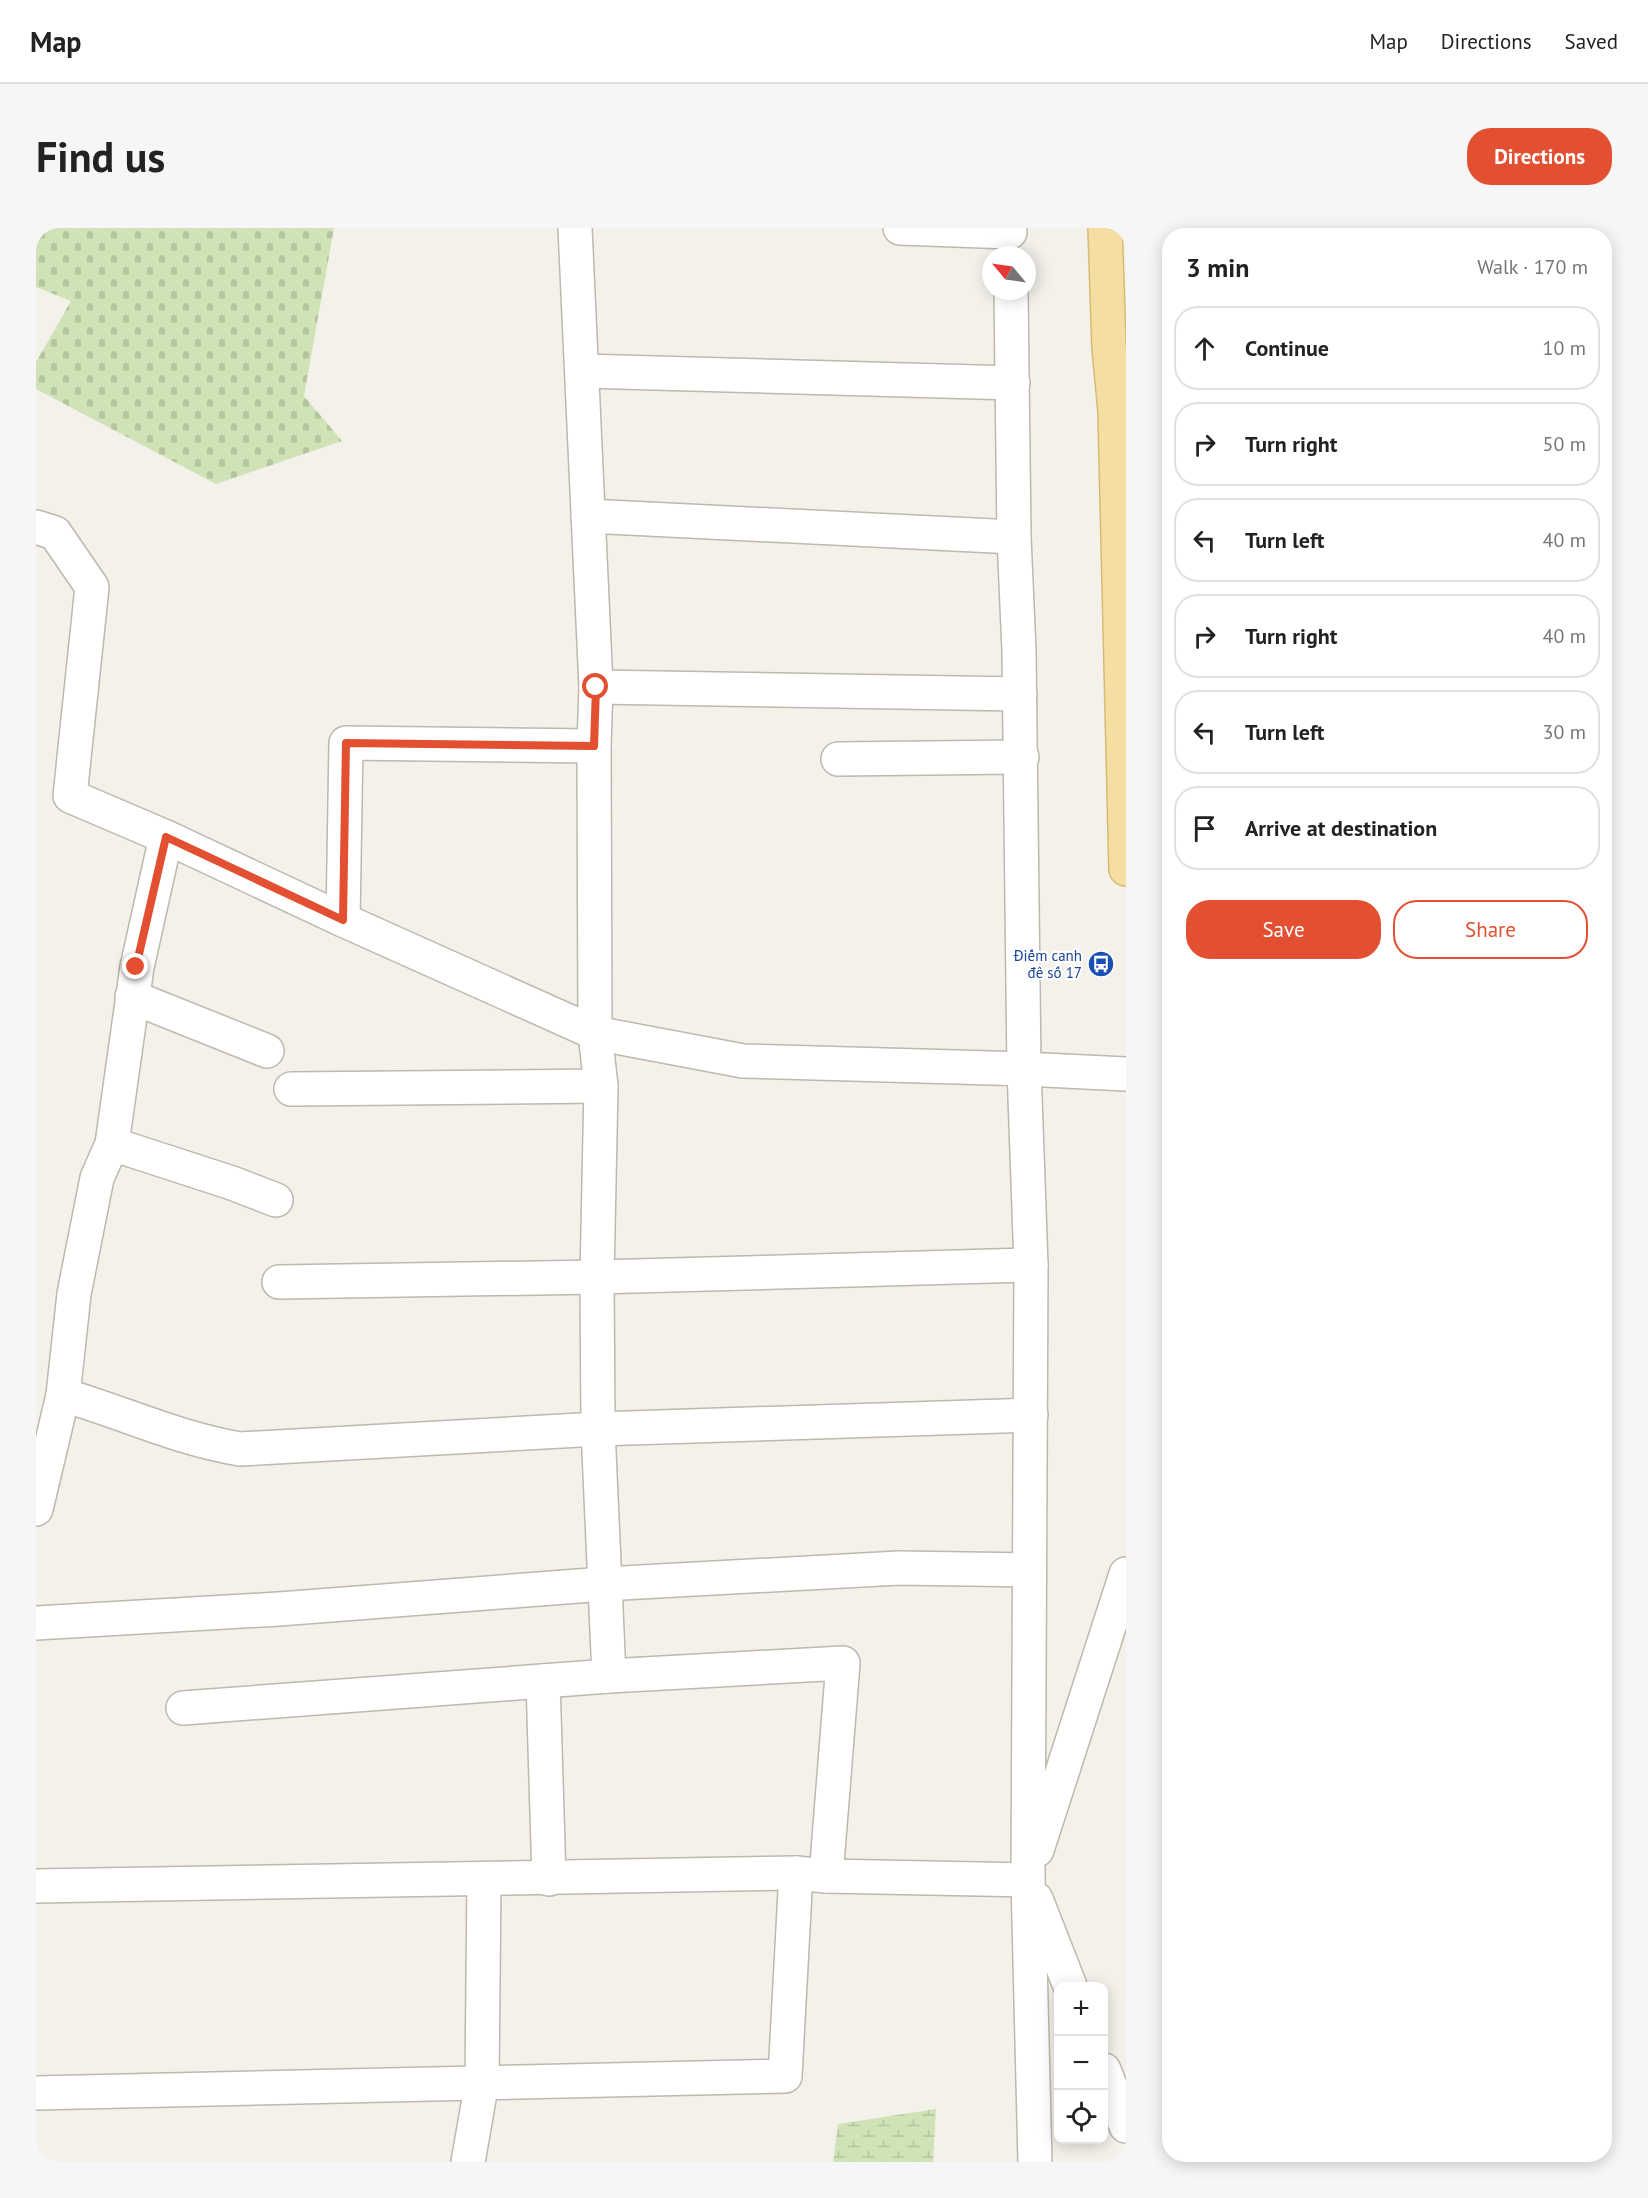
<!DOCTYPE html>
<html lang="en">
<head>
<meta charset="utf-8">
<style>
  :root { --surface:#fff; --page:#f6f6f6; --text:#222; --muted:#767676; --line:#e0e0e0; --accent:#e34f31 }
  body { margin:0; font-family:"PT Sans",sans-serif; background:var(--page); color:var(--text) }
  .controls { position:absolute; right:18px; bottom:18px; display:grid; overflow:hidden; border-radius:12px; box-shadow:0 3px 15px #0003 }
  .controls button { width:54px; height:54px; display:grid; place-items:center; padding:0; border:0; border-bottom:2px solid var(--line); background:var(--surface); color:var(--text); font:30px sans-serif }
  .compass { position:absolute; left:946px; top:18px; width:54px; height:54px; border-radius:50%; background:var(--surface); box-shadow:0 3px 15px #0003; rotate:299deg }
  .stop { position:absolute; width:18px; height:18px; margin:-14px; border:4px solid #e34f31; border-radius:50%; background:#fff }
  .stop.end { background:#e34f31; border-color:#fff; box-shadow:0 2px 6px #0008 }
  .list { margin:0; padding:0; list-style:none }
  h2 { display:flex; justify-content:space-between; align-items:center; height:78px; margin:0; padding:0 24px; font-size:26px }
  h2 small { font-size:20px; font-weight:400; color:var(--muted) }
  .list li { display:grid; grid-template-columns:39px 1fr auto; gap:18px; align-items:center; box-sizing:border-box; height:84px; margin:0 12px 12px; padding:0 12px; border:2px solid var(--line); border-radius:24px }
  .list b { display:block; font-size:22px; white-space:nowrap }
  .list em { font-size:20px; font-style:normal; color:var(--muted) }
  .actions { display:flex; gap:12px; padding:18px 24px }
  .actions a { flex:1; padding:14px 0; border:2px solid var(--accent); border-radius:24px; text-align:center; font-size:21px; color:var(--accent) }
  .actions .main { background:var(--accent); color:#fff }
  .icon { flex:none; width:33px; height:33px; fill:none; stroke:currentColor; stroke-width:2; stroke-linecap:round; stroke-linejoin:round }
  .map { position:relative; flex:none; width:1090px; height:1934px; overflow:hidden; border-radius:24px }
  header { display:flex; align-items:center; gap:36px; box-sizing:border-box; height:84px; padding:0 30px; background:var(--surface); border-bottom:2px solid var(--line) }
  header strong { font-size:28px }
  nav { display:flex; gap:33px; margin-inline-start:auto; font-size:21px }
  .intro { display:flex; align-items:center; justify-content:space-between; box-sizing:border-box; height:144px; padding:0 36px }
  h1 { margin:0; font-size:42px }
  .button { padding:15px 27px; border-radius:24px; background:var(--accent); color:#fff; font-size:21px; font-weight:700 }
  main { display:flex; gap:36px; padding:0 36px }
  aside { flex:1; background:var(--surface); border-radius:24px; box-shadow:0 3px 15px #0003 }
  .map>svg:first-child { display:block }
  .wetland { fill:url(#wetland-marsh) }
  .cemetery { fill:url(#cemetery-stones) }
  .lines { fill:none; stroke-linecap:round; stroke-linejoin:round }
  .minor-casing { stroke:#beb8ad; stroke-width:36 }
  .major-casing { stroke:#d7bb74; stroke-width:36 }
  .minor { stroke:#fff; stroke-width:33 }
  .major { stroke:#f4dea2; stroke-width:33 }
  .route { stroke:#e34f31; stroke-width:8 }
  .labels { text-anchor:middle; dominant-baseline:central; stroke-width:4.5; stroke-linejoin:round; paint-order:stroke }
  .transit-label { font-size:15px; fill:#164399; stroke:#fff; text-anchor:end }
</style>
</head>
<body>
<header>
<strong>Map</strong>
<nav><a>Map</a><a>Directions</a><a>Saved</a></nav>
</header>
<div class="intro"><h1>Find us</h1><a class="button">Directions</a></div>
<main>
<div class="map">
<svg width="1090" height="1934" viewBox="0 0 1090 1934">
  <defs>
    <pattern id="wetland-marsh" width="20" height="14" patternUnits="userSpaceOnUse" patternTransform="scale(1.5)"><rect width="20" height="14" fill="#cfe3b7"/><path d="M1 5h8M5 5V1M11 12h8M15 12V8" fill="none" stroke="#b3c49e"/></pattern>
    <pattern id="cemetery-stones" width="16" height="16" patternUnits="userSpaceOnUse" patternTransform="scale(1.5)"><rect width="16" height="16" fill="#cfe3b7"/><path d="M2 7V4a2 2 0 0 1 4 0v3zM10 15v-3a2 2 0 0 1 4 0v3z" fill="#b3c49e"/></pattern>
  </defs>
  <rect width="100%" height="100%" fill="#f3f1ea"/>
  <!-- wetland -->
  <path class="wetland" d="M900 1881 897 1934H797L802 1896Z"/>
  <!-- cemetery -->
  <path class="cemetery" d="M0 0H298L268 168 306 213 180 256 0 161V134L35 73 0 59Z"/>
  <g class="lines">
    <defs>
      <g id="minor">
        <path d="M539 0 560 459 558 518 559 805 565 858 561 1049 562 1201 573 1448"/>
        <path d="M864 0 974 4"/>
        <path d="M975 63 978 309 983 423 988 841 995 1037 992 1652 999 1934"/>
        <path d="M546 143 977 155"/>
        <path d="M552 288 978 309"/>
        <path d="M0 299 19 305 56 359 34 568 130 609 307 692 559 805 707 833 988 841 1090 846"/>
        <path d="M560 459 984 466"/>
        <path d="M802 531 986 529"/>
        <path d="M307 692 310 515 558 518"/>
        <path d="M96 769 231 823"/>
        <path d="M255 861 565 858"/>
        <path d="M76 916 196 955 240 972"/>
        <path d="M243 1054 561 1049 995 1037"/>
        <path d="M27 1167C86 1184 143 1211 204 1221L562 1201 995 1187"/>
        <path d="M0 1281 27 1167 38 1066 61 950 76 916 101 739 130 609"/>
        <path d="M0 1395 243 1381 568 1356 863 1340 992 1342"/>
        <path d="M507 1453 513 1651"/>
        <path d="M147 1480 573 1448 807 1435 790 1648"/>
        <path d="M1001 1622 1090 1346"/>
        <path d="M0 1658 760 1645 790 1648 992 1652"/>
        <path d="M1000 1671 1034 1758"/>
        <path d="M1068 1842 1090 1898"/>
        <path d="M0 1865 749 1848 760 1645"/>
        <path d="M432 1934 446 1854 448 1652"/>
      </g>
      <path id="major" d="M1069 0 1073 119 1079 183 1090 641"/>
    </defs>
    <!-- minor casing -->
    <use href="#minor" class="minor-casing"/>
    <!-- major casing -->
    <use href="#major" class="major-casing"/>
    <!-- minor -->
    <use href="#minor" class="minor"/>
    <!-- major -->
    <use href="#major" class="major"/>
  </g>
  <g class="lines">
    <!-- route -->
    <path class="route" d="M100 739 130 609 307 692 310 515 558 518 560 459"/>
  </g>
  <!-- icons -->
  <defs>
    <symbol id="bus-disc" viewBox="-11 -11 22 22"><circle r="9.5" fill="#1a4fb4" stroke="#fff"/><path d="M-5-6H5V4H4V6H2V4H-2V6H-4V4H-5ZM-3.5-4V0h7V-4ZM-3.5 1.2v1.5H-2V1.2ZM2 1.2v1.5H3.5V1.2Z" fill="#fff"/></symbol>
  </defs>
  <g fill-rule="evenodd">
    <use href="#bus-disc" x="1050" y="721" width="30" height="30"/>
  </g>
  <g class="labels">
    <!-- transit labels -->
    <g class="transit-label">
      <text x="1046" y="727">Điếm canh<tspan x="1046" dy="17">đê số 17</tspan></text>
    </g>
  </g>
</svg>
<div class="controls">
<button>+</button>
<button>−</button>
<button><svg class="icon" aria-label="locate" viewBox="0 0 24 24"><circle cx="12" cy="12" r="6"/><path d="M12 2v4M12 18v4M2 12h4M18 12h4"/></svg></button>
</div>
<svg class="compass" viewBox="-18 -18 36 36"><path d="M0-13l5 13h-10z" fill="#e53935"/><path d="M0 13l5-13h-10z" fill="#767676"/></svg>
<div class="stop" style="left:560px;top:459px"></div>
<div class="stop end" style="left:100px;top:739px"></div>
</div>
<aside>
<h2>3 min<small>Walk · 170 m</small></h2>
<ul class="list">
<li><svg class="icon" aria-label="ahead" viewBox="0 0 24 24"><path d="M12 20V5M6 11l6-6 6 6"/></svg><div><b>Continue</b></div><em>10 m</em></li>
<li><svg class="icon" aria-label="right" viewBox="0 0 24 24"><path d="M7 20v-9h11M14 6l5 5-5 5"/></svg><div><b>Turn right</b></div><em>50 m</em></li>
<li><svg class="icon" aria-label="left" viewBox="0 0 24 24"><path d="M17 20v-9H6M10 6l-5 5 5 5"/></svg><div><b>Turn left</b></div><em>40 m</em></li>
<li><svg class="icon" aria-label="right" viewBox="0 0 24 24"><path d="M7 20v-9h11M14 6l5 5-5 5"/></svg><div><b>Turn right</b></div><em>40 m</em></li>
<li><svg class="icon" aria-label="left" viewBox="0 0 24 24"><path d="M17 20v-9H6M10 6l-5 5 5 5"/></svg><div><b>Turn left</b></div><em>30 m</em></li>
<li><svg class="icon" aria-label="arrive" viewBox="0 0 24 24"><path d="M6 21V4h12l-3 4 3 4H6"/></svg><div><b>Arrive at destination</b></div></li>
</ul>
<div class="actions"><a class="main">Save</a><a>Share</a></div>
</aside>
</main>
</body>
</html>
